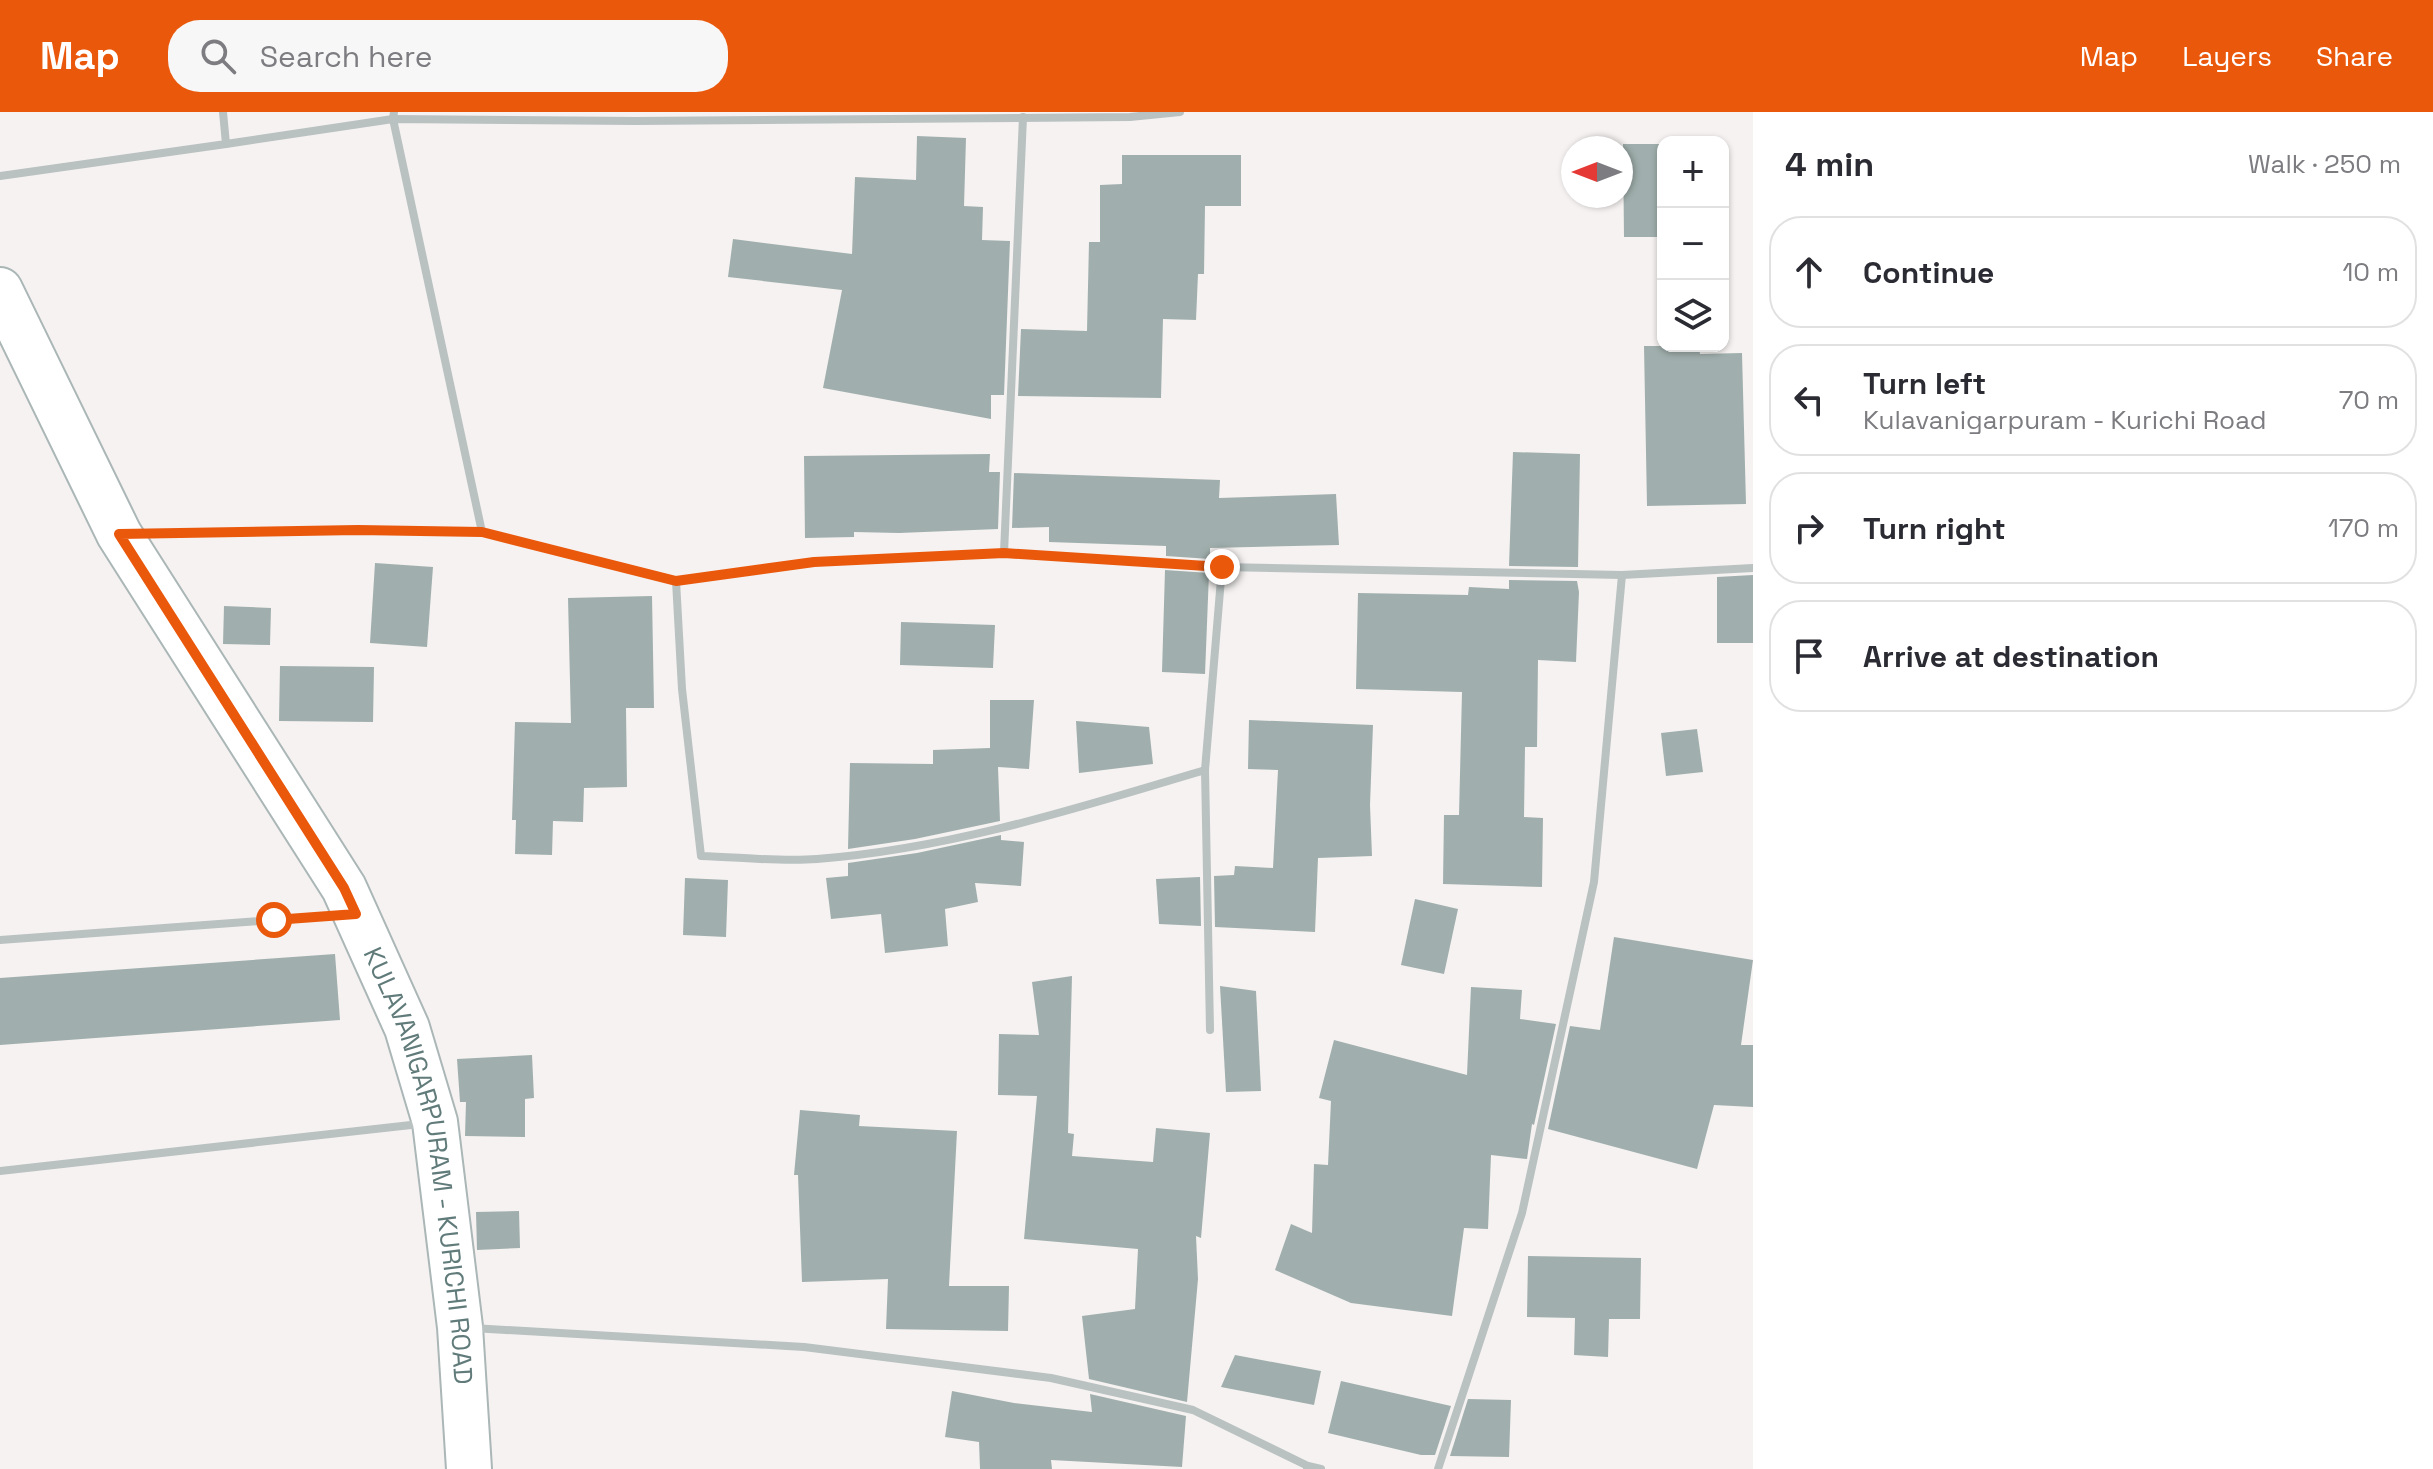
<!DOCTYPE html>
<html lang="en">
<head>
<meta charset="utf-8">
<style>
  :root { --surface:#fff; --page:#f7f7f7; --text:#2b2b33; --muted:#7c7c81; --line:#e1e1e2; --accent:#ea580c }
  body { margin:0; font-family:"Space Grotesk",sans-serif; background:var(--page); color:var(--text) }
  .controls { position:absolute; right:24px; top:24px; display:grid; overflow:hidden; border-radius:16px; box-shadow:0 2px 6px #0004 }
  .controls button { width:72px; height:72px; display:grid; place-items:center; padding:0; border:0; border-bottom:2px solid var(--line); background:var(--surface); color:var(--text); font:40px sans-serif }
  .compass { position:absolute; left:1561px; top:24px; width:72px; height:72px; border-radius:50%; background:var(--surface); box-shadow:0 2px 6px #0004; rotate:270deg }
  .stop { position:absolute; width:24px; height:24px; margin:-18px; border:6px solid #ea580c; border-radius:50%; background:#fff }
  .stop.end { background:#ea580c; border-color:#fff; box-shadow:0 2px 8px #0008 }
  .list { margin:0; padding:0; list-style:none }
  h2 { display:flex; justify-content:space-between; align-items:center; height:104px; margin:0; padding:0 32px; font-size:34px }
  h2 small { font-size:26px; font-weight:400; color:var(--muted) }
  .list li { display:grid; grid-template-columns:52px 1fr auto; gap:24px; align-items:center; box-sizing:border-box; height:112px; margin:0 16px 16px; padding:0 16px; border:2px solid var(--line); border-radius:32px }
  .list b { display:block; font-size:30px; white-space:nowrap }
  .list p { margin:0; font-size:26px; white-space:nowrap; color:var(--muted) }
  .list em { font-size:26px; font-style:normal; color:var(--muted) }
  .icon { flex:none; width:44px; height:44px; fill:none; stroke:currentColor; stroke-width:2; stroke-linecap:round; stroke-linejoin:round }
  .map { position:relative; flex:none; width:1753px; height:1357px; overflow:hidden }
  header { display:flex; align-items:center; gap:48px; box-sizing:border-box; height:112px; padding:0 40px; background:var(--accent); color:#fff }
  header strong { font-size:38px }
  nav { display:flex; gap:44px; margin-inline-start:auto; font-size:28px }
  .search { width:560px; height:72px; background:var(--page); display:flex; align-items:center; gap:20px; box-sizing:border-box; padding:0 28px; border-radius:32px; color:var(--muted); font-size:30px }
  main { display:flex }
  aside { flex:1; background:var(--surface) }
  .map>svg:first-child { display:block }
  .building { fill:#a0afad }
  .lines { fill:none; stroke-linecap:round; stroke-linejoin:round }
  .secondary-casing { stroke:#abb6b6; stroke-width:48 }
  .street { stroke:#b9c1c1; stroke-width:8 }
  .secondary { stroke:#fff; stroke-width:44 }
  .route { stroke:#ea580c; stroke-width:10 }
  .labels { text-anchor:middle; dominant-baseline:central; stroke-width:8; stroke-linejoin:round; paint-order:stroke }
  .street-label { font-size:26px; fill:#607b7a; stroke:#fff }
</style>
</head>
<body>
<header>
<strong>Map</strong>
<div class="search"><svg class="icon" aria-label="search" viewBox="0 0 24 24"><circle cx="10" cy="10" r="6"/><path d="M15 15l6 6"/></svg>Search here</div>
<nav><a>Map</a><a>Layers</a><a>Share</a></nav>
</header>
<main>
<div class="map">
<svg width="1753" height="1357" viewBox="0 0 1753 1357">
  <rect width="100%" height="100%" fill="#f5f2f1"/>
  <!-- building -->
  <g class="building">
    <path d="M917 24 966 26 964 94 983 95 982 128 1010 129 1004 283H991V307L823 276 842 178 728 165 733 127 852 142 855 65 916 68Z"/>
    <path d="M1623 32H1660L1662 125H1624Z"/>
    <path d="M1122 43H1241V94H1205L1204 162H1198L1196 208 1163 207 1161 286 1018 284 1021 217 1087 219 1089 130H1100V73L1122 72Z"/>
    <path d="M1644 234H1699L1700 242 1742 241 1746 392 1647 394Z"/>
    <path d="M1513 340 1580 342 1578 455 1509 454Z"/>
    <path d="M990 342 989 360H1000L998 417 899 421 854 420V425L805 426 804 344Z"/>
    <path d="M1014 361 1220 368 1219 386 1336 382 1339 433 1210 436V447L1166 444V434L1049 430V415L1012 416Z"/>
    <path d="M375 451 433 455 427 535 370 531Z"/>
    <path d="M1165 458 1209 461 1205 562 1162 560Z"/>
    <path d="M1753 463V531H1717V465Z"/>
    <path d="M1509 468 1577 469 1579 480 1576 550 1538 548 1537 635H1525L1524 705 1543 706 1542 775 1443 772 1444 703H1459L1462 580 1356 577 1358 481 1468 483 1469 475 1509 477Z"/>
    <path d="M652 484 654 596H626L627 675 584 676 583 710 553 709 552 743 515 742 516 708H512L515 610 571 611 568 486Z"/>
    <path d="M224 494 271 496 270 533 223 532Z"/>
    <path d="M901 510 995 513 993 556 900 553Z"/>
    <path d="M280 554 374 555 373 610 279 609Z"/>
    <path d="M990 588H1034L1029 657 998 655 1000 709 915 727 848 737 850 651 933 652V638L990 636Z"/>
    <path d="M1249 608 1373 613 1370 693 1372 744 1318 746 1315 820 1215 815 1214 764 1234 763 1235 754 1273 756 1278 658 1248 657Z"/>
    <path d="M1076 609 1149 615 1153 652 1079 661Z"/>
    <path d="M1697 617 1703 660 1666 664 1661 621Z"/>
    <path d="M1001 723V728L1024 730 1021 774 975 771 978 790 945 797 948 834 885 841 881 802 831 807 826 766 848 764V751L917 741Z"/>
    <path d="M1200 765 1201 814 1159 812 1156 767Z"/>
    <path d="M685 766 728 768 726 825 683 823Z"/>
    <path d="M1415 787 1458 797 1444 862 1401 853Z"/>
    <path d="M1614 825 1753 848 1741 933H1753V995L1714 993 1697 1057 1548 1017 1570 914 1600 918Z"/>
    <path d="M335 842 340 908 0 933V866Z"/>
    <path d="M1072 864 1068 1021 1074 1022 1072 1044 1153 1050 1156 1016 1210 1021 1201 1126 1196 1124 1198 1167 1187 1290 1089 1267 1082 1204 1135 1197 1138 1137 1024 1127 1037 984 998 983 999 922 1039 923 1032 870Z"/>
    <path d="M1220 874 1256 879 1261 979 1226 980Z"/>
    <path d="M1471 875 1522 878 1520 907 1556 912 1534 1013 1532 1012 1527 1047 1491 1043 1488 1117 1464 1116 1452 1204 1351 1191 1275 1158 1291 1112 1312 1121 1314 1052 1328 1053 1331 989 1319 986 1334 928 1467 963Z"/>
    <path d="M532 943 534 986 525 987V1025L465 1024 466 990H460L457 947Z"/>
    <path d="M800 998 860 1003 859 1014 957 1019 949 1174H1009L1008 1219 886 1217 888 1167 802 1170 798 1063H794Z"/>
    <path d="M519 1099 520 1136 477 1138 476 1100Z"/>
    <path d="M1528 1144 1641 1146 1640 1207H1609L1608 1245 1574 1243 1575 1206 1527 1205Z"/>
    <path d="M1235 1243 1321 1259 1314 1293 1221 1275Z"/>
    <path d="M1341 1269 1451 1294 1435 1343H1421L1328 1321Z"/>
    <path d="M952 1279 1014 1291 1092 1300 1090 1282 1186 1304 1182 1355 1051 1348 1052 1357H980L979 1330 945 1325Z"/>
    <path d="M1468 1287 1511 1288 1509 1345 1450 1344Z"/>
  </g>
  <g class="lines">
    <defs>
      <g id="secondary">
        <path id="s1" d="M0 178 119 422 344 776 407 916 435 1010 460 1215 469 1357"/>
      </g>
    </defs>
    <!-- secondary casing -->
    <use href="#secondary" class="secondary-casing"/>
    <!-- street -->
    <g class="street">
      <path d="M394 0 393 7 482 420"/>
      <path d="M226 32 393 7 636 9 1130 5 1180 0"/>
      <path d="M0 64 226 32 223 0"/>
      <path d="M134 422 358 418 482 420 676 469 814 450 1004 441 1222 455 1622 463 1753 456"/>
      <path d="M1004 441 1023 5"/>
      <path d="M676 469 682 577 701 744C739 745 779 750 817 747 950 737 1078 696 1205 658"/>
      <path d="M0 828 342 803"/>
      <path d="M1210 918 1205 658 1222 455"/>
      <path d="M0 1059 420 1012"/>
      <path d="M472 1216 804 1235 1051 1266 1193 1298 1308 1354 1307 1357"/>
      <path d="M1308 1354 1321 1357"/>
      <path d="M1438 1357 1522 1101 1594 770 1622 463"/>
    </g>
    <!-- secondary -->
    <use href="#secondary" class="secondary"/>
  </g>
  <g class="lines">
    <!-- route -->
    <path class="route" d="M274 808 356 802 344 776 119 422 358 418 482 420 676 469 814 450 1004 441 1222 455"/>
  </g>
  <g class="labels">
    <!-- street labels -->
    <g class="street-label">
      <text stroke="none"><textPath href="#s1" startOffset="982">KULAVANIGARPURAM - KURICHI ROAD</textPath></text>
    </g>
  </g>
</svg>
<div class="controls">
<button>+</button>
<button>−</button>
<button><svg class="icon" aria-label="layers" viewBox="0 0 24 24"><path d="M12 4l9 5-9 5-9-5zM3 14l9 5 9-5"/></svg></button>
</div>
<svg class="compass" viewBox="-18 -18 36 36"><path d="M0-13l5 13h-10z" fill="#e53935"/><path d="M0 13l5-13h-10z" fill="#7c7c81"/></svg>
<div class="stop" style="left:274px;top:808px"></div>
<div class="stop end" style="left:1222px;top:455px"></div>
</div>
<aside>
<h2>4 min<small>Walk · 250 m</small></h2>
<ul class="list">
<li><svg class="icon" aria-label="ahead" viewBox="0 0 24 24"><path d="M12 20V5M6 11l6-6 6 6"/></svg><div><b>Continue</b></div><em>10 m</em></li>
<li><svg class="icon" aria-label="left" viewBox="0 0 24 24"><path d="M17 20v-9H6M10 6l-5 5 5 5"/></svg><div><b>Turn left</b><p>Kulavanigarpuram - Kurichi Road</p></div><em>70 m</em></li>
<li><svg class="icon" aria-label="right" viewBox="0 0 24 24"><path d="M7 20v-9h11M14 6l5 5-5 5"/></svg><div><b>Turn right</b></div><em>170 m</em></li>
<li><svg class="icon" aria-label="arrive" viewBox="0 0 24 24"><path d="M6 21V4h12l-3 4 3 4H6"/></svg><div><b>Arrive at destination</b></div></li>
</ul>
</aside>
</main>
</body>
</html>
